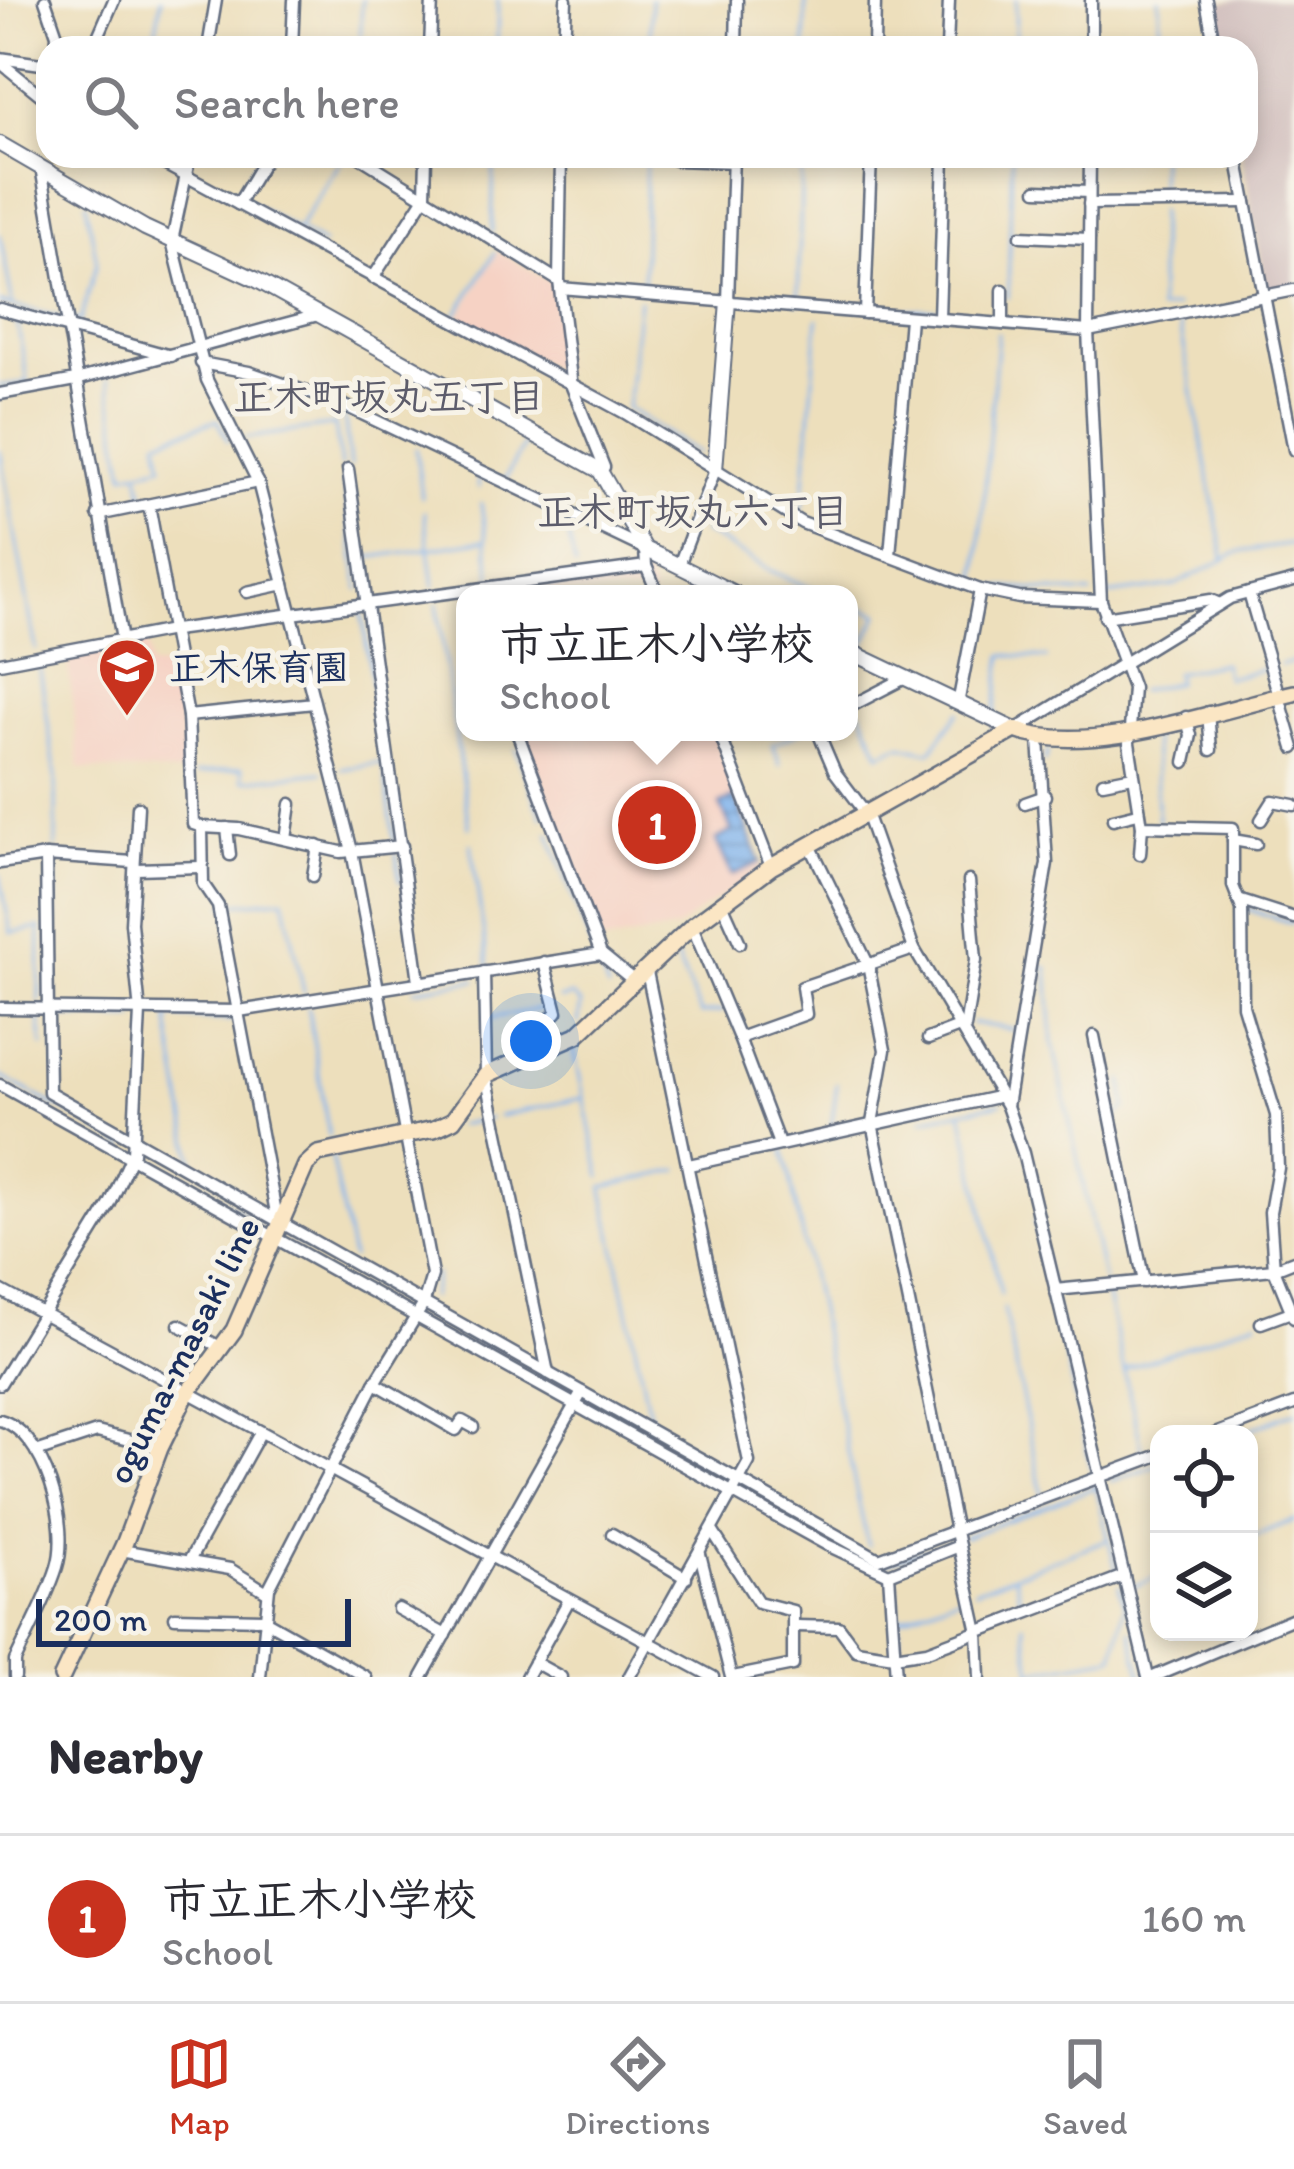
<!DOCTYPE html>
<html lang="en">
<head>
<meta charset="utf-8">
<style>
  :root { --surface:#fff; --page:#f2f2f3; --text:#2b2b33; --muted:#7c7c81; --line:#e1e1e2; --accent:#c8321e }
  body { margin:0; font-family:Itim,"Klee One",sans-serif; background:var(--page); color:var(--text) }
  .controls { position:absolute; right:36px; bottom:36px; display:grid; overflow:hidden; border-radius:24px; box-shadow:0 6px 18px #0003 }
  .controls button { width:108px; height:108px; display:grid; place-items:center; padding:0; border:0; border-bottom:3px solid var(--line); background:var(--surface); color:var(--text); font:60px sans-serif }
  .scale { position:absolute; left:36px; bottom:30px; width:315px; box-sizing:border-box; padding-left:12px; border:6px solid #1b2f5e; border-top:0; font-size:33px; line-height:42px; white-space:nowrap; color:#1b2f5e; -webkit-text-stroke:9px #f7f3e8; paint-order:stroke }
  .you { position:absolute; left:531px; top:1041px; width:42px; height:42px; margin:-30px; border:9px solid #fff; border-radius:50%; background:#1a73e8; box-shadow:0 0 0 18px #1a73e833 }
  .badge { display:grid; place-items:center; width:78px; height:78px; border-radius:50%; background:var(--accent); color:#fff; font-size:39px; font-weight:700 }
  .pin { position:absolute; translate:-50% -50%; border:6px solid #fff; box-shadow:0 3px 12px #0006 }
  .popup { position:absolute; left:456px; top:585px; width:402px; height:156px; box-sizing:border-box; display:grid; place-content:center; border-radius:24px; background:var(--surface); filter:drop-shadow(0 3px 9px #0005); font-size:39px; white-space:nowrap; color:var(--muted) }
  .popup b { font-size:45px; color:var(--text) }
  .popup::after { content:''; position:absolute; left:50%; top:100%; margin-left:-24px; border:24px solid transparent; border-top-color:var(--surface) }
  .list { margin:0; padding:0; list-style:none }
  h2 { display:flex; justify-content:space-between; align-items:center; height:156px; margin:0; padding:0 48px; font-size:51px }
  h2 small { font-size:39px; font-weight:400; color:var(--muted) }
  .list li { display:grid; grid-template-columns:78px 1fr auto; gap:36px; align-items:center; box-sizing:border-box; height:168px; padding:0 48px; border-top:3px solid var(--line) }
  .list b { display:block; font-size:45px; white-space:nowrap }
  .list p { margin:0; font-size:39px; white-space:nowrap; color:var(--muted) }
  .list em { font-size:39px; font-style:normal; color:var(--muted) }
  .icon { flex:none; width:66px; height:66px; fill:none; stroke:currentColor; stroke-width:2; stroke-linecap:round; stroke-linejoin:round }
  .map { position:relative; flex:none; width:1294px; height:1677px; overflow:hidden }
  .search { position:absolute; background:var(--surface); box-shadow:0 6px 18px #0003; left:36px; right:36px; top:36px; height:132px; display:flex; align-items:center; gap:30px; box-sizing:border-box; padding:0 42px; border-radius:36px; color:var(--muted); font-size:45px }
  .sheet { height:324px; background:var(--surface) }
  nav { display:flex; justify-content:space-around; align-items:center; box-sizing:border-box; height:168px; border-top:3px solid var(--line); background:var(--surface); font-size:33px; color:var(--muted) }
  nav a { display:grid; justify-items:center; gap:6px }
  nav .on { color:var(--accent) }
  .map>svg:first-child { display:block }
  .built { fill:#f6d2c4 }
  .industrial { fill:#d1bfbe }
  .water { fill:url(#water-rules); stroke:#4e71a6; stroke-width:3 }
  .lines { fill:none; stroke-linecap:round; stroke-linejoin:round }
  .stream { stroke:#80b3ed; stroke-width:3 }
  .minor-casing { stroke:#646d7f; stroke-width:15 }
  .tertiary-casing { stroke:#646d7f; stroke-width:18 }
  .secondary-casing { stroke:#646d7f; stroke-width:20 }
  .minor { stroke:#fff; stroke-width:10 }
  .tertiary { stroke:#fff; stroke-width:14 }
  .secondary { stroke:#fbe6c4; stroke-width:15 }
  .labels { text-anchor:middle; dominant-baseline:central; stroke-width:10; stroke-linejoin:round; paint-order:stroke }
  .poi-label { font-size:36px; font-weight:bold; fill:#1b2f5e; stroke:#f7f3e8; text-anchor:start }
  .street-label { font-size:36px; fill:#1b2f5e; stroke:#f7f3e8 }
  .neighbourhood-label { font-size:39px; font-weight:bold; fill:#5c5c6b; stroke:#f7f3e8 }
</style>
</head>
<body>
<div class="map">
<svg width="1294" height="1677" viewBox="0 0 1294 1677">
  <defs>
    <pattern id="water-rules" width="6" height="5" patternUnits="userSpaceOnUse" patternTransform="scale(3)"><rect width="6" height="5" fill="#80b3ed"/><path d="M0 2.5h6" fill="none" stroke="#6892c3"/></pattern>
  </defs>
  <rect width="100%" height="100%" fill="#f7f3e8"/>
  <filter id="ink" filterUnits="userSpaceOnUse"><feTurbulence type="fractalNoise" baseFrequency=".00833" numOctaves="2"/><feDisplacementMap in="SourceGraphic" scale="24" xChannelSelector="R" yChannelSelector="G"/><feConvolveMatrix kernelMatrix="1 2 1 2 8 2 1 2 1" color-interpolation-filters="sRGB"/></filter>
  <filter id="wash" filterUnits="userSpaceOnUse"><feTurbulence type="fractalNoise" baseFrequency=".004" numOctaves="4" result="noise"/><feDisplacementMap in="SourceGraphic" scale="48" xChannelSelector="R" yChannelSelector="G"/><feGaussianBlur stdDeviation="2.7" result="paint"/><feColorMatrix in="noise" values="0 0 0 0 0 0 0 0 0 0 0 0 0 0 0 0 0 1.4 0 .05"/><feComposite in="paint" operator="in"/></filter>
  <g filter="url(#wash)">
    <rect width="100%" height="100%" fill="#eddfbc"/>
    <!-- built -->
    <g class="built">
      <path d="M499 251 553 284 562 373 459 317Z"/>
      <path d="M644 571 654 594 503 591Z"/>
      <path d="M147 641 151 666 176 667 184 773 79 769 67 652Z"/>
      <path d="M523 732H714L762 868 675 929 602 943Z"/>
    </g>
    <!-- industrial -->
    <path class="industrial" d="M1236 0H1294V287L1267 292 1242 156 1246 48H1222L1214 4Z"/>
    <!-- water -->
    <path class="water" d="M735 797 760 862 732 875 716 840 732 831 720 804Z"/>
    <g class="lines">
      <!-- stream -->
      <g class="stream">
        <path d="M1159 0 1160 48"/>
        <path d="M153 48 161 0"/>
        <path d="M360 48 362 0"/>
        <path d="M497 48 498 0"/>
        <path d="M650 48 651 0"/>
        <path d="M805 48 806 0"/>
        <path d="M1015 48 1016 0"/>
        <path d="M938 174 939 156"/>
        <path d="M198 176 236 195 260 156"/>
        <path d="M1159 197 1160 156"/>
        <path d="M247 202 323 244"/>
        <path d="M1159 210V310L1176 307"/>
        <path d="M299 227 343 158"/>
        <path d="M492 232 494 156"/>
        <path d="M0 235 13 306"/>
        <path d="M643 290 646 156"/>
        <path d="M1008 298 1012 156"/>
        <path d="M0 303 59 317"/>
        <path d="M798 304 802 156"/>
        <path d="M899 310 935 309"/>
        <path d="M454 318 495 253"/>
        <path d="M73 320 80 321 97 263 86 203"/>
        <path d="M1179 320 1224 558"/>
        <path d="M108 379 125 474 163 465 158 440 218 420 228 441"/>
        <path d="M0 386 28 382 17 322"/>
        <path d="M627 409 639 300"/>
        <path d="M630 410 698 453"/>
        <path d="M344 414 350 466"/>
        <path d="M247 438 335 425 341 466"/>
        <path d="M416 449 422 497"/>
        <path d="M0 451 36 649"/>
        <path d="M139 472 144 499"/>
        <path d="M343 478 359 589"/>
        <path d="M478 479 479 488"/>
        <path d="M505 479 526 440"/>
        <path d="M481 504 486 538"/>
        <path d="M424 512 434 586"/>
        <path d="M796 515 803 506 818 319"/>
        <path d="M802 517 884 548"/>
        <path d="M566 522 575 567"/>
        <path d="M702 531 771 571 824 594"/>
        <path d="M902 554 992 587 1091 594"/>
        <path d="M366 558 486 540 492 578"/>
        <path d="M977 582 998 333"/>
        <path d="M506 594 577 582"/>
        <path d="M1107 595 1173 586 1239 552 1294 544"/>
        <path d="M437 603 469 827"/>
        <path d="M849 603 879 614 863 647"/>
        <path d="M362 613 394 840"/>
        <path d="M39 663 56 777V847"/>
        <path d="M1281 665 1294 662"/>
        <path d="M1139 691 1177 682 1175 673 1223 663 1227 678 1264 669"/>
        <path d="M861 711 880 754 900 745 930 752 959 712"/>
        <path d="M995 713 1003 655 1047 658"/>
        <path d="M993 728V727"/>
        <path d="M1153 737 1158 821"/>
        <path d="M516 749 542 817"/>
        <path d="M1045 761 1048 751"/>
        <path d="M780 765 773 745 800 732"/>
        <path d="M341 769 381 763"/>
        <path d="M196 774 242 768 243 780 322 772"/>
        <path d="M549 833 592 948"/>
        <path d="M471 844 488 964"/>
        <path d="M396 854 400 882"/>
        <path d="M0 875 11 933 40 928 39 1001"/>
        <path d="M224 905 284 898 304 992"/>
        <path d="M1247 909 1292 923"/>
        <path d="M674 952 701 1014 722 1011"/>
        <path d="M598 964 608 989"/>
        <path d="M1035 966 1048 968 1053 1044 1104 1282"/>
        <path d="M488 979 490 1018 551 1007"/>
        <path d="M415 989 476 980"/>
        <path d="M560 999 572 996 581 1004 578 1023"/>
        <path d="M54 1001 56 864"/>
        <path d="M308 1008 329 1135"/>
        <path d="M39 1018 43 1046"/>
        <path d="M972 1023 1016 1030"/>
        <path d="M573 1045 601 1177"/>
        <path d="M0 1076 56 1107"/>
        <path d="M58 1088 55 1016 135 1019"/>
        <path d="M59 1106 126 1147"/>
        <path d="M962 1111 1001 1103"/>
        <path d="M499 1116 583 1098"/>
        <path d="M1116 1117 1126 1108 1123 1080"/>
        <path d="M923 1119 962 1111 1001 1294"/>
        <path d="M458 1125 489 1118"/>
        <path d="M831 1128 837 1084"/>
        <path d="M784 1150 868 1546"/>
        <path d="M142 1156 269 1227"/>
        <path d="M331 1156 352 1258"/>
        <path d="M194 1168 168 1017 234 1020"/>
        <path d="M603 1187 679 1170"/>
        <path d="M603 1190 651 1422"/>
        <path d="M1034 1220 1093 1474"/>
        <path d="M285 1236 415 1308"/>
        <path d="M1106 1292 1143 1454"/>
        <path d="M431 1298 436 1274"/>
        <path d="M1004 1309 1042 1494"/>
        <path d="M424 1313 570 1395"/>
        <path d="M1124 1370 1257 1320"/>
        <path d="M585 1403 730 1484"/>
        <path d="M1238 1434 1294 1412"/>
        <path d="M1111 1481 1159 1464"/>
        <path d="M1095 1483 1117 1573"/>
        <path d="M747 1493 845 1548"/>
        <path d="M964 1537 1096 1487"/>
        <path d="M1249 1538 1294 1520"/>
        <path d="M881 1565 951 1541"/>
        <path d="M1015 1576 1021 1606"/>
        <path d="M895 1578 900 1648"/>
        <path d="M1132 1587 1159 1576"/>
        <path d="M975 1590 1106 1540"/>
        <path d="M899 1619 964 1594"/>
        <path d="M1024 1624 1033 1677"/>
        <path d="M1131 1631 1142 1677"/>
        <path d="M901 1661 902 1677"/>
        <path d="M1032 1671 1114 1657 1125 1606 1119 1586"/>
      </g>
    </g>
  </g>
  <g filter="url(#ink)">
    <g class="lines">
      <defs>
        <g id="minor">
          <path d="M45 0 57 35 56 48"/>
          <path d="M1206 0 1215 48"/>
          <path d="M93 48 114 0"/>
          <path d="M208 48 216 0"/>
          <path d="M292 48 294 0"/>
          <path d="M430 48 432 0"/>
          <path d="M564 48 566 0"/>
          <path d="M736 48 737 0"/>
          <path d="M874 48 875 0"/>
          <path d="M947 48 949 0"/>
          <path d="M1091 48V0"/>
          <path d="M0 58 48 65"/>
          <path d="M0 62 48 101"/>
          <path d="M149 156 625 413 802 523 980 590 1019 598 1101 601"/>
          <path d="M190 156 172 241 207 380 258 482 352 851 432 1275 423 1305 375 1383 269 1588 260 1677"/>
          <path d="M358 156 559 281"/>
          <path d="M561 156 559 281 572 387 604 467 600 471"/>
          <path d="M1090 156 1088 331 1101 601 1133 688 1129 743 1142 826 1233 828V886L1242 909 1243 1006 1276 1115 1278 1168 1270 1212 1274 1269 1294 1318"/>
          <path d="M1237 156 1294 450"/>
          <path d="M675 160 733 162"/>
          <path d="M41 167 122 640"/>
          <path d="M1037 190 1089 192"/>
          <path d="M238 204 267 156"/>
          <path d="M1089 204 1246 202"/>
          <path d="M1021 236 1089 239"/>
          <path d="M373 278 425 197 426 156"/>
          <path d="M560 288 1088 331 1294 290"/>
          <path d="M728 301 733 156"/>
          <path d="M0 309 171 356"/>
          <path d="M865 313 871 156"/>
          <path d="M939 318 944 156"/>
          <path d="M1003 324V290"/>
          <path d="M201 363 249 372 339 403 645 549 646 566 658 594"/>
          <path d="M0 394 76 380 318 315"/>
          <path d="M348 469 419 981"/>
          <path d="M149 505 188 716 193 824 202 827 203 884 218 906 277 1218"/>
          <path d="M98 515 258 482"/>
          <path d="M890 555 910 318"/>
          <path d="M679 565 715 470"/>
          <path d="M247 592 284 584"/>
          <path d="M1249 593 1294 748"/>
          <path d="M1105 617 1211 600 1220 604"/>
          <path d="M0 663 167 631 646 566"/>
          <path d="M958 704 980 590"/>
          <path d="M849 707 905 678"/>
          <path d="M1208 712 1211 750"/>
          <path d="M188 716 314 703"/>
          <path d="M1015 730 1230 598 1294 581"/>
          <path d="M517 732 601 954"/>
          <path d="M719 732 771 867"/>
          <path d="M818 732 835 772 866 813 914 949 1007 1106 1023 1153 1148 1677"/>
          <path d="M1185 762 1191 735 1186 717"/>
          <path d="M1103 782 1133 776"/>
          <path d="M1025 803 1045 796"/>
          <path d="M1113 819 1138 813"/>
          <path d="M1261 820 1273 801 1294 805"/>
          <path d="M202 827 239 829 341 852 402 846"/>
          <path d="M227 828 230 855"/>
          <path d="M286 839 291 804"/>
          <path d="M1233 840 1256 844"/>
          <path d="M810 845 868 964 885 1050 872 1123 959 1546"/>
          <path d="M1140 854 1142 826"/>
          <path d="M46 856 49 1092 582 1392"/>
          <path d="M0 863 46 856 133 862"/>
          <path d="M137 869 200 867"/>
          <path d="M313 876 318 846"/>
          <path d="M1238 900 1294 918"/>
          <path d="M722 903 740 943"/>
          <path d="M692 926 739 1038"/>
          <path d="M484 972 486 1075 548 1373"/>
          <path d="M0 1008 239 1011 601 954 633 980"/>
          <path d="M540 1028 557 1012 544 962"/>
          <path d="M965 1028 976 960 969 881"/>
          <path d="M1094 1036 1144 1282"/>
          <path d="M928 1039 962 1026"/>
          <path d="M0 1085 827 1545 889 1574"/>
          <path d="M1007 1106 1047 863 1039 739"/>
          <path d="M779 1144 739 1038 806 1014 802 987 914 949"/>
          <path d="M689 1165 1002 1096"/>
          <path d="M0 1290 713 1677"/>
          <path d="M1055 1290 1274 1269 1294 1261"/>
          <path d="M1261 1323 1291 1312"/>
          <path d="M179 1325 222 1348"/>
          <path d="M375 1383 456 1430 462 1421 473 1427"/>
          <path d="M0 1384 110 1204 133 1153 140 1012 131 923 138 807"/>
          <path d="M0 1420C46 1433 70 1526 57 1567 47 1599 29 1631 15 1661V1677"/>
          <path d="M1215 1434 1294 1404"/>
          <path d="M36 1452 97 1432 160 1448"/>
          <path d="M713 1532 758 1602 793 1611V1665L733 1677"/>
          <path d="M612 1534 686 1578"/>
          <path d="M121 1550 230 1569 267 1592"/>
          <path d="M700 1554 731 1677"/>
          <path d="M189 1561 260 1433"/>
          <path d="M398 1609 446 1635"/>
          <path d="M175 1617 263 1619 366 1677"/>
          <path d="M796 1626 839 1627 856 1650 894 1656 927 1651 1124 1576"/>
          <path d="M534 1662 561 1677"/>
          <path d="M422 1677 582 1392 879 1559 1159 1455"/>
          <path d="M526 1677 568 1602"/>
          <path d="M629 1677 749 1462 646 967"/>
          <path d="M896 1677 889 1574 959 1546 978 1632 980 1677"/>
          <path d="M1153 1677 1294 1618"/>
        </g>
        <g id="tertiary">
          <path d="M0 144 145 228 255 279 600 471 645 549 736 594"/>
          <path d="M715 470 728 301"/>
          <path d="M849 651 1015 730"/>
        </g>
        <path id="secondary" d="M62 1677 125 1542 160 1448 186 1395 234 1330 306 1165 318 1154 434 1129 453 1120 486 1075 577 1035 692 926 771 867 1015 730C1090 758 1216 710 1294 693"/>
      </defs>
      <!-- minor casing -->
      <use href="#minor" class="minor-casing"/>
      <!-- tertiary casing -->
      <use href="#tertiary" class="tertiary-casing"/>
      <!-- secondary casing -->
      <use href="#secondary" class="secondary-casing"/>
      <!-- minor -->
      <use href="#minor" class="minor"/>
      <!-- tertiary -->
      <use href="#tertiary" class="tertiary"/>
      <!-- secondary -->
      <use href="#secondary" class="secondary"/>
    </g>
  </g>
  <!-- icons -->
  <defs>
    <symbol id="school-pin" viewBox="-11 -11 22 30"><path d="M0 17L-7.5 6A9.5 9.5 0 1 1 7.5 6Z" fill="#c8321e" stroke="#f7f3e8"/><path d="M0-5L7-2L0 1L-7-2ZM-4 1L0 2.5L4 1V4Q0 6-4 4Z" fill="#fff"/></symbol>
  </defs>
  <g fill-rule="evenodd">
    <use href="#school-pin" x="94" y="634" width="66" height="90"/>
  </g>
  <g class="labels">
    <!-- poi labels -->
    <g class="poi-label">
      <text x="169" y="667">正木保育園</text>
    </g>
    <!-- street labels -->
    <g class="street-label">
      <text transform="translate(183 1350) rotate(-63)">oguma-masaki line</text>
    </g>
    <!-- neighbourhood labels -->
    <g class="neighbourhood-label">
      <text x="389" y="396">正木町坂丸五丁目</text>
      <text x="693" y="511">正木町坂丸六丁目</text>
    </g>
  </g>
</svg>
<div class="controls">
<button><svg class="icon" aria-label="locate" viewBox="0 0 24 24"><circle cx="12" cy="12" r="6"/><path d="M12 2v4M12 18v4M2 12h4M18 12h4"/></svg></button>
<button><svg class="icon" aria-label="layers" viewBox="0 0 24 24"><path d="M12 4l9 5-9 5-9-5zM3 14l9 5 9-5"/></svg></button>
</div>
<div class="scale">200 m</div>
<div class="you"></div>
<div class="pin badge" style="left:657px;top:825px">1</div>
<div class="popup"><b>市立正木小学校</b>School</div>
<div class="search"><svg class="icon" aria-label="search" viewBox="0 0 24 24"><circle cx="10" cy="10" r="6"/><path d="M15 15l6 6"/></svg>Search here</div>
</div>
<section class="sheet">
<h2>Nearby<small></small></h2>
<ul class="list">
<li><span class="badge">1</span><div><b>市立正木小学校</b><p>School</p></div><em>160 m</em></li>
</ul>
</section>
<nav>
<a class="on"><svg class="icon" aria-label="map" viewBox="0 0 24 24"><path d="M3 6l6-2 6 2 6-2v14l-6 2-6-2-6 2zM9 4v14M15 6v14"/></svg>Map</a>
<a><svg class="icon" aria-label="directions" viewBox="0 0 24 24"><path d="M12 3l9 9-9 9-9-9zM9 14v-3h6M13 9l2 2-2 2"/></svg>Directions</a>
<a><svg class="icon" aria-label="saved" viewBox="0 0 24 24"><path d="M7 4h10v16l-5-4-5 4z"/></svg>Saved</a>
</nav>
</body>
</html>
